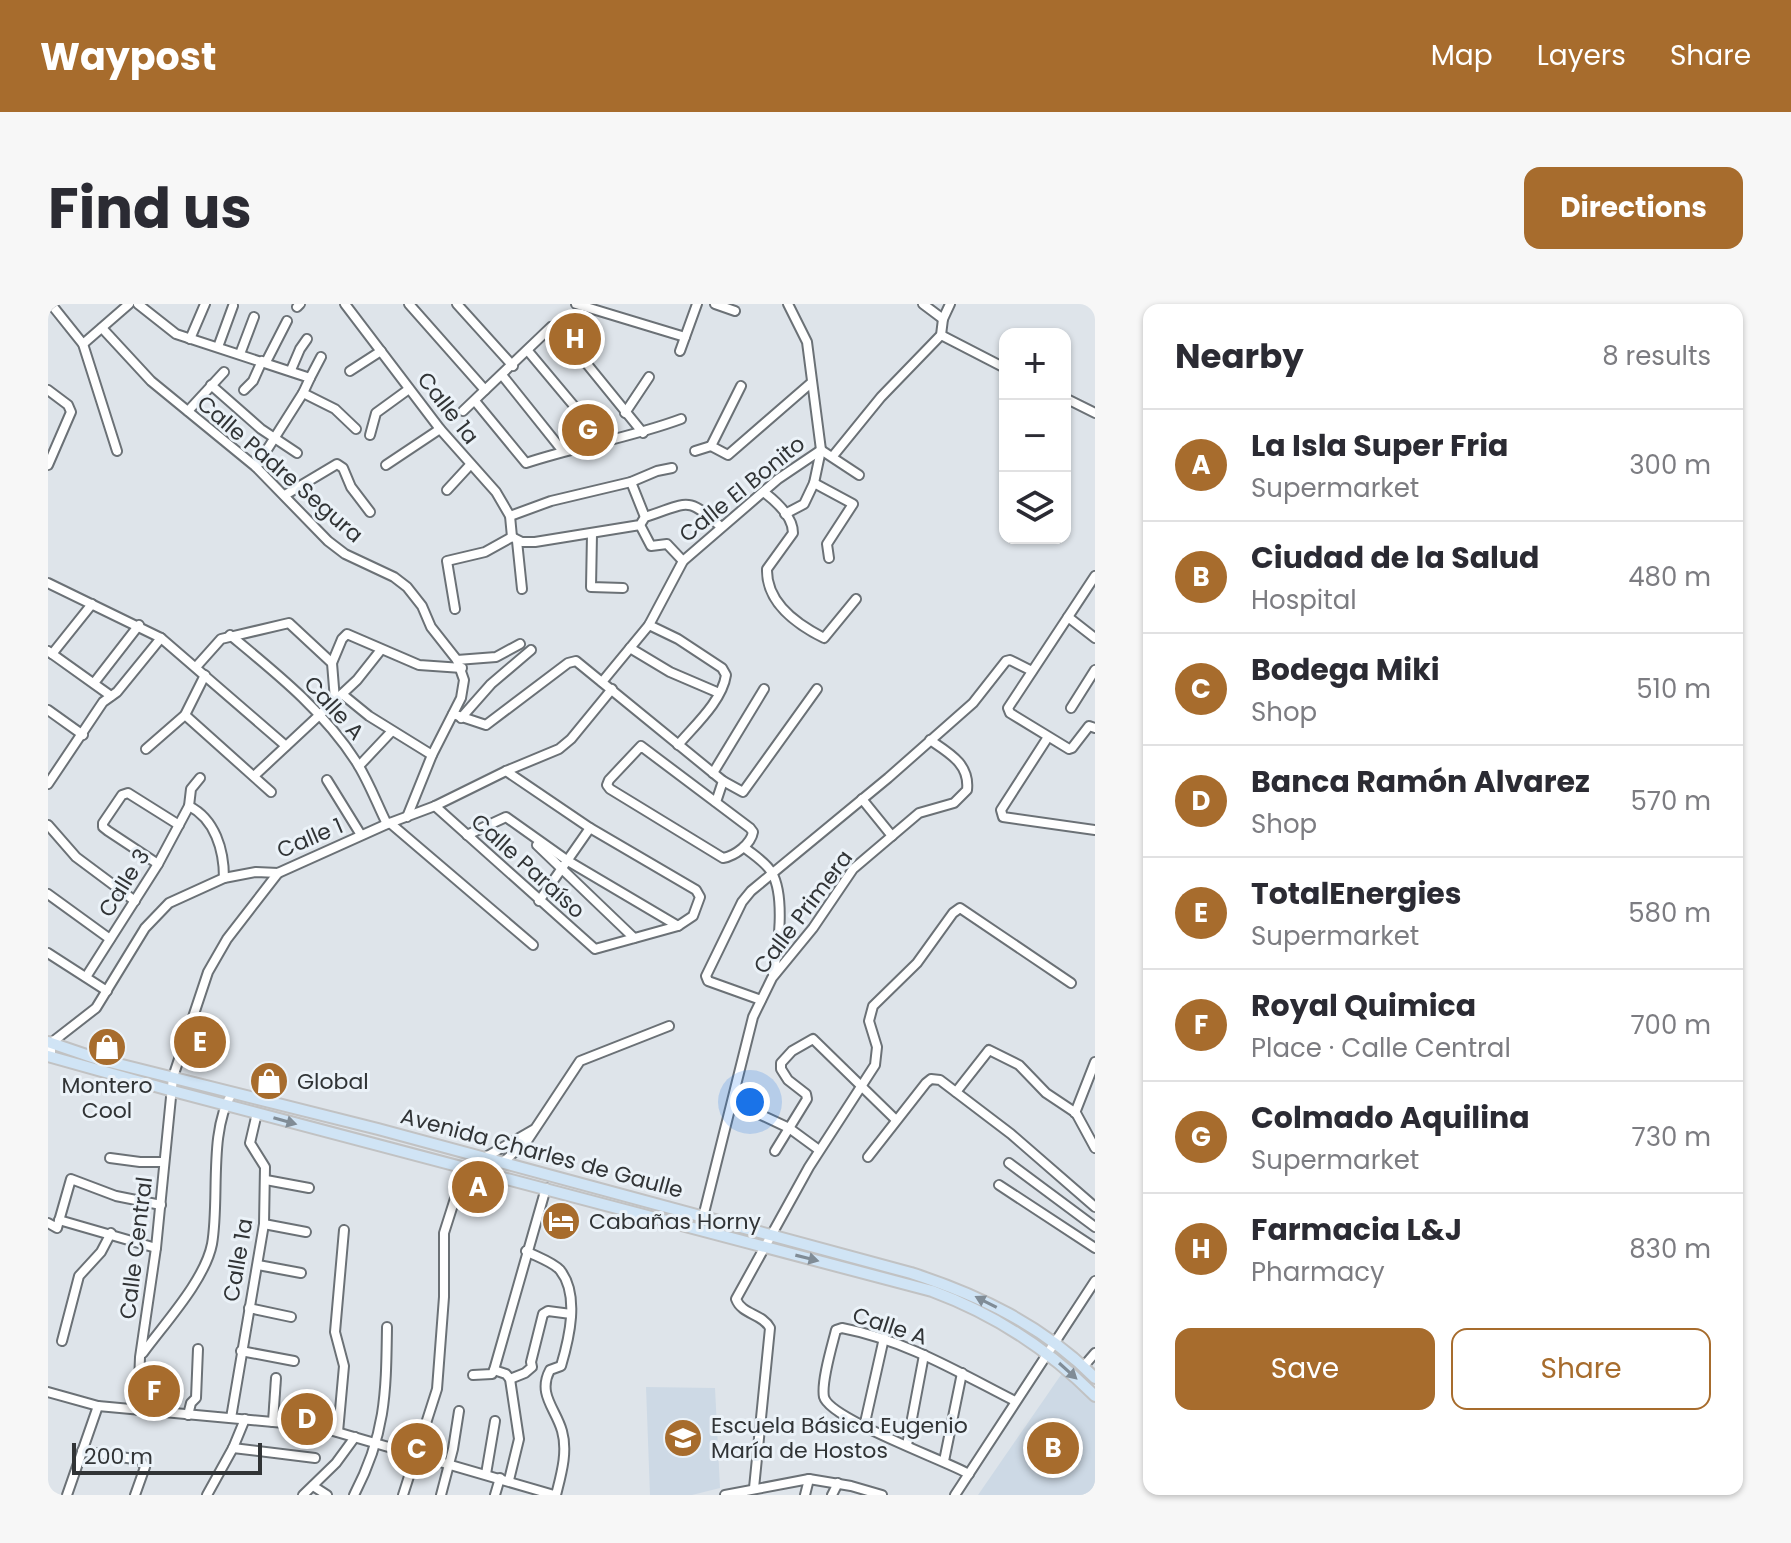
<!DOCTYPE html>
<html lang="en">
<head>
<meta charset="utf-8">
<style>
  :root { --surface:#fff; --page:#f7f7f7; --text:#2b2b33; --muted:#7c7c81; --line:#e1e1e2; --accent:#a76c2d }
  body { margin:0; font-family:Poppins,sans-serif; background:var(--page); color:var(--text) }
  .controls { position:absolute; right:24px; top:24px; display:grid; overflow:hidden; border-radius:16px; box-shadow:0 2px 6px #0004 }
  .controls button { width:72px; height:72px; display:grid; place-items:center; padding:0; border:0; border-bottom:2px solid var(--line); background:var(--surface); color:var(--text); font:40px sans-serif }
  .scale { position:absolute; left:24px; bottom:20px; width:190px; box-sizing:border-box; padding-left:8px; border:4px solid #313436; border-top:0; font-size:22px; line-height:28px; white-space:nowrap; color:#313436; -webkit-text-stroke:6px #ebf2f8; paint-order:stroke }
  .you { position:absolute; left:702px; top:798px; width:28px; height:28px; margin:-20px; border:6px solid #fff; border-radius:50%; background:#1a73e8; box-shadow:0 0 0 12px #1a73e833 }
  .badge { display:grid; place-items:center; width:52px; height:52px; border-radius:50%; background:var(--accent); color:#fff; font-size:26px; font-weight:700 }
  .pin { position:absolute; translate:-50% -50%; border:4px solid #fff; box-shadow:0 2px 8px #0006 }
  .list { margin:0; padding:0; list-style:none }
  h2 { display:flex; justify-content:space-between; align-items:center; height:104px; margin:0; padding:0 32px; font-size:34px }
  h2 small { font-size:26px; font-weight:400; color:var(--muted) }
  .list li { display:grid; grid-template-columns:52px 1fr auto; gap:24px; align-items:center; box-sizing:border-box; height:112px; padding:0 32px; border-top:2px solid var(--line) }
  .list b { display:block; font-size:30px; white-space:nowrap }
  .list p { margin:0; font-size:26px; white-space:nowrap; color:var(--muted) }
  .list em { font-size:26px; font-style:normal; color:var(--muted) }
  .actions { display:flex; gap:16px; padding:24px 32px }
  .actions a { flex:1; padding:18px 0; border:2px solid var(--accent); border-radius:16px; text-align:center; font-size:28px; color:var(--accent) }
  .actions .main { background:var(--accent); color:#fff }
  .icon { flex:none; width:44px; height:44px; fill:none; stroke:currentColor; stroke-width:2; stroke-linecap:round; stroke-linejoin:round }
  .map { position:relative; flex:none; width:1047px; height:1191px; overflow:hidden; border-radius:16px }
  header { display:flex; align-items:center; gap:48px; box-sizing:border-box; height:112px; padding:0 40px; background:var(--accent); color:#fff }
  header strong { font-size:38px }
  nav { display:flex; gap:44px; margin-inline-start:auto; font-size:28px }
  .intro { display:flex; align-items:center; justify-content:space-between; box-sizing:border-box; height:192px; padding:0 48px }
  h1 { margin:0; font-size:56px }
  .button { padding:20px 36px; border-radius:16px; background:var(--accent); color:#fff; font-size:28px; font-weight:700 }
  main { display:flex; gap:48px; padding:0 48px }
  aside { flex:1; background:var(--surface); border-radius:16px; box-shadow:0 2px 6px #0004 }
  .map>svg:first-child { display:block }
  .built { fill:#cdd9e5 }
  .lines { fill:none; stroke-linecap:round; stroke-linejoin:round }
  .minor-casing { stroke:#6b7176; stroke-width:12 }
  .major-casing { stroke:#c1c2c3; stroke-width:14 }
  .minor { stroke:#fff; stroke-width:8 }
  .major { stroke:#d0e4f5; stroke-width:10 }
  .oneway { fill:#808c96 }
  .labels { text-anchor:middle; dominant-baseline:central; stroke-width:6; stroke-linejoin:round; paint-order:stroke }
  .street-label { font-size:22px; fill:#313436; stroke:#ebf2f8 }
  .poi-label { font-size:22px; fill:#313436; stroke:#ebf2f8; text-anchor:start }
</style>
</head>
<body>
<header>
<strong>Waypost</strong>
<nav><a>Map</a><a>Layers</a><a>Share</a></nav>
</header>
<div class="intro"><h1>Find us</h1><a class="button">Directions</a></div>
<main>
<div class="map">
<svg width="1047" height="1191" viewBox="0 0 1047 1191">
  <rect width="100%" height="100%" fill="#dee4ea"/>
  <!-- built -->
  <g class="built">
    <path d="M1017 1065 1047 1098V1191H930Z"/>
    <path d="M598 1083 667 1084 672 1184 644 1191H602Z"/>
  </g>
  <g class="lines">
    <defs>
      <g id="minor">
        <path d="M3 0 35 40 69 147"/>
        <path d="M90 0 128 30 262 74 255 89 208 163"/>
        <path d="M297 0 392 125 448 188 462 212 464 233"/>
        <path d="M361 0 437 86"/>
        <path d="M409 0 465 62"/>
        <path d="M528 0 637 33"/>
        <path d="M667 0 687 7"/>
        <path d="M875 0 895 15"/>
        <path d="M249 3 252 0"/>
        <path d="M54 24 103 77 208 163 280 237 297 250 346 273 359 283 374 302 383 323 409 356 416 376 413 394 384 451 359 513"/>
        <path d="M893 31 957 64"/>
        <path d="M142 35 157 0"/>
        <path d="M35 40 81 0"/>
        <path d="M170 43 185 2"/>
        <path d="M480 47 557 139"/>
        <path d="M632 47 649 0"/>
        <path d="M192 50 206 13"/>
        <path d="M218 58 239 17"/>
        <path d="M243 66 252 45 259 35"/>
        <path d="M302 67 333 47"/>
        <path d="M454 71 514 146"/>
        <path d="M262 74 273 53"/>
        <path d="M163 81 213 125 249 149"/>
        <path d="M693 82 663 142 680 151 763 79"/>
        <path d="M0 86 20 101 23 108 0 161"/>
        <path d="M196 86 205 77 214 57"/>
        <path d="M255 89 287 105 308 125"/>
        <path d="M1017 94 1047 109"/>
        <path d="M427 97 478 159C529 142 582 134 633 115"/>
        <path d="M140 107 176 68"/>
        <path d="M415 107 503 23 508 22 595 129"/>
        <path d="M577 109 601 73"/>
        <path d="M322 131 328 109 361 85"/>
        <path d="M773 146 811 171"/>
        <path d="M647 147 663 142"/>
        <path d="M785 152 833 93 893 31 895 15 902 0"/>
        <path d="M338 161 392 125"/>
        <path d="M583 178 597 213"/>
        <path d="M766 179 805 200 779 240 781 254"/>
        <path d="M399 186 422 161"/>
        <path d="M717 189C730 199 745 213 745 229L719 265C718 298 748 320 776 334L808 295"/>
        <path d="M237 191 289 160 295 164 303 183 322 208"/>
        <path d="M737 210 756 200 766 179 773 146 759 38 740 0"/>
        <path d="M462 212 503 197 583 178 609 167 624 164"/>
        <path d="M592 221 603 242 619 240 635 257"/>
        <path d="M544 230 543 283 575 284"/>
        <path d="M469 237 474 285"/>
        <path d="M1047 272 960 404 962 409 1021 445 1024 444 1041 422 1047 424"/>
        <path d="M0 279 113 334 238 442"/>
        <path d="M407 305 399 257 437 248 464 233 474 238H487L592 221 597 213C641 199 638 191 673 223"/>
        <path d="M1020 313 1047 334"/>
        <path d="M601 321 630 335 674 364 678 371C674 397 647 421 630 441"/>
        <path d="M182 331C228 369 276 407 309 459 321 478 329 500 339 520"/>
        <path d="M582 344 622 368 671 389"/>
        <path d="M0 347 63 392"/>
        <path d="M4 350 44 300"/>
        <path d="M409 356 448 353 472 340"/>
        <path d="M284 359 294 335 299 330 371 361 414 364"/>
        <path d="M148 363 173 335 241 319 284 359 287 396"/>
        <path d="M554 378 601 321 635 257 730 175 773 146"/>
        <path d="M46 379 91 321"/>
        <path d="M294 390 321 412 384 451"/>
        <path d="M1023 404 1047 366"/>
        <path d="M0 406 35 431"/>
        <path d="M405 410 438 421 520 359 528 357 675 477 695 488 769 385"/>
        <path d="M137 411 223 488"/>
        <path d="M413 414 443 380 483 346"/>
        <path d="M1000 433 953 506 955 513 1047 526"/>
        <path d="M593 442 702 524 705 528C703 540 687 552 675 554L562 485 559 481 561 476Z"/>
        <path d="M98 445 137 411 157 371"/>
        <path d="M311 462 344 427"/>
        <path d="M665 469 716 385"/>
        <path d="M206 472 309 376 332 347"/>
        <path d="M279 476 313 531"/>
        <path d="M0 480 55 398 69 388 113 334"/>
        <path d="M814 495 844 532"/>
        <path d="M668 498 675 477"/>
        <path d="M141 502C167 515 176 546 176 574"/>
        <path d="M387 502 547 645 630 622"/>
        <path d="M342 519 485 641"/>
        <path d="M0 521 28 553 87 597"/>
        <path d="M419 531 458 513 520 557 630 622 645 612 652 593 648 586 542 524 458 467"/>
        <path d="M489 541 586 634"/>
        <path d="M696 543C704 550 719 559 724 569 737 592 731 644 725 669"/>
        <path d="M110 560 60 527 55 523V519L74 491 80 489 131 521"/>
        <path d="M0 590 62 635"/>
        <path d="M491 597 542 524"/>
        <path d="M0 649 59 687"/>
        <path d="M38 673 110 560 141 502 143 485 152 474"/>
        <path d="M713 696 660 677 658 672 694 598 703 587 840 474 925 399 958 357 962 356 984 367"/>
        <path d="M3 753V739L48 704 97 624 121 599 176 574 208 568 230 569 339 520 387 502 458 467 511 445 523 435 564 385"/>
        <path d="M908 788 941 746 971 761 998 789 1028 809 1047 844"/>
        <path d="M685 798 741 824 771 846"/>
        <path d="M1027 809 1047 758"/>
        <path d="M727 847 759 795 758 790 740 776 733 765V759L744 747 765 735 848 816"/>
        <path d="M820 853 878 779 883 775 892 776 963 830 1047 903"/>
        <path d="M62 854 92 858H116"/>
        <path d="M454 859 479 837 532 757 621 722"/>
        <path d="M961 859 1047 923"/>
        <path d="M424 865 436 854 485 826"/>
        <path d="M218 876 261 884"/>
        <path d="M951 881 1047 944"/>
        <path d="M655 913 705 713 724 674 765 624 805 565 871 509 906 499 919 486C922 460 901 449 882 436"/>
        <path d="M11 916 108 944"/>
        <path d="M0 919 9 924 23 875 68 892 113 901"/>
        <path d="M216 920 258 928"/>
        <path d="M478 947C487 952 505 958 512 966 532 991 521 1035 513 1062L502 1066C489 1090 508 1105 514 1127 520 1148 513 1171 508 1191"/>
        <path d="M210 961 253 969"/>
        <path d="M201 1004 243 1013"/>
        <path d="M14 1037 31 972 53 948 63 929"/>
        <path d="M193 1047 246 1057"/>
        <path d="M95 1049C116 1020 157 976 164 940 172 895 160 828 184 789"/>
        <path d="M1035 1063 1047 1049"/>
        <path d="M425 1071 444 1070 446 1066"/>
        <path d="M462 1075 477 1069 484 1063 483 1058 495 1010 500 1007 523 1010"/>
        <path d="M0 1088 50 1102 268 1122 506 1191"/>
        <path d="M90 1106 92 1053 108 944 125 773 160 668 179 635 230 569"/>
        <path d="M140 1111 143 1099 148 1094 150 1045"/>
        <path d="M183 1114 216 920 217 863 202 839 209 809"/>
        <path d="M225 1118 228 1074"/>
        <path d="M816 1123 836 1034"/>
        <path d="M290 1128 296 1062 287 1028 296 926"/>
        <path d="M859 1141 876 1051"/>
        <path d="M185 1144 267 1154"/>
        <path d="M34 1147 92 1156 97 1163 87 1191"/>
        <path d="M896 1157 914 1069"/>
        <path d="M438 1170 447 1117"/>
        <path d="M921 1170C896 1156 782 1115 776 1093 773 1078 784 1042 788 1026L794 1024C857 1036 910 1068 967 1097"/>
        <path d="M461 1176 471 1135 462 1075 458 1070 446 1066 498 884"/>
        <path d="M265 1182 279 1191"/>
        <path d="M706 1184 722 1024C714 1009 694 1011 688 995L761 863 827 761 829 743 821 717 825 702 869 659 905 609 912 604 1023 679"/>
        <path d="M19 1191 50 1102"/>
        <path d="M159 1191 185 1144 197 1115"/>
        <path d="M255 1191 288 1159 307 1133"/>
        <path d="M306 1191C338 1130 338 1089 339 1023"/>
        <path d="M355 1191 389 1085 396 993V929L417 863"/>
        <path d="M393 1191 405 1145 411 1107"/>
        <path d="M447 1191 452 1174"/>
        <path d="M677 1191 761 1175 803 1182 834 1191"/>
        <path d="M757 1191 761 1175"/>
        <path d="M784 1191 790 1179"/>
        <path d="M907 1191 1047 977"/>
      </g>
      <g id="major">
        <path d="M0 738 50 755 330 825 863 969C931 991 996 1022 1047 1074"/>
        <path d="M0 752 125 787 884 987C946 1010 1000 1045 1047 1092"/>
      </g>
    </defs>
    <!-- minor casing -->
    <use href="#minor" class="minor-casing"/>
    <!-- major casing -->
    <use href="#major" class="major-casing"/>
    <!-- minor -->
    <use href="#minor" class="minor"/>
    <!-- major -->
    <use href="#major" class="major"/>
  </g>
  <!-- one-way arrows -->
  <defs><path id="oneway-solid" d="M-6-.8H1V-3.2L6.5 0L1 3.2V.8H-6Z" transform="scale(2)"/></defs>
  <g class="oneway">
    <use href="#oneway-solid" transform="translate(237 817) rotate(16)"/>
    <use href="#oneway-solid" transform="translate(759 954) rotate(14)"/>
    <use href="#oneway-solid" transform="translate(938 998) rotate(-153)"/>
    <use href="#oneway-solid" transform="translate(1020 1067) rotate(42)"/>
  </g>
  <!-- icons -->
  <defs>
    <symbol id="shop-disc" viewBox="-11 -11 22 22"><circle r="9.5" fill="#a76c2d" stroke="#ebf2f8"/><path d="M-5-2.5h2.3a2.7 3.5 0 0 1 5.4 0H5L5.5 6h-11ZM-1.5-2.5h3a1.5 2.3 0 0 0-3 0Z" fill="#fff"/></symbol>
    <symbol id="hotel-disc" viewBox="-11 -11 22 22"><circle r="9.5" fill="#a76c2d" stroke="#ebf2f8"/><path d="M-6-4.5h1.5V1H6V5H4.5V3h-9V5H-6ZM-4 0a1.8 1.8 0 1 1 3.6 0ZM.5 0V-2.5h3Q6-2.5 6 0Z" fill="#fff"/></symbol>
    <symbol id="school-disc" viewBox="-11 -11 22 22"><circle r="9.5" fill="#a76c2d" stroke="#ebf2f8"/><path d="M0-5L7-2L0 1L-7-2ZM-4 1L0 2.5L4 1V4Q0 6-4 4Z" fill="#fff"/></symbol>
  </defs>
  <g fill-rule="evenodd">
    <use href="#shop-disc" x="37" y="721" width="44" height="44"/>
    <use href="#shop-disc" x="199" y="755" width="44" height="44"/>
    <use href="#hotel-disc" x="491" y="895" width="44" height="44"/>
    <use href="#school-disc" x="613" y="1112" width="44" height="44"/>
  </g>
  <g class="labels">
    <!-- street labels -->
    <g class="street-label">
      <text transform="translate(400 104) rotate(52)">Calle 1a</text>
      <text transform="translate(232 165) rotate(41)">Calle Padre Segura</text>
      <text transform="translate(694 185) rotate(-39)">Calle El Bonito</text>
      <text transform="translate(286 404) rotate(48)">Calle A</text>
      <text transform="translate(262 534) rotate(-23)">Calle 1</text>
      <text transform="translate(480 562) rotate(42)">Calle Paraíso</text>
      <text transform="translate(76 579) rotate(-58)">Calle 3</text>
      <text transform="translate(755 608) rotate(-53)">Calle Primera</text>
      <text transform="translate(494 849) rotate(15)">Avenida Charles de Gaulle</text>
      <text transform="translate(88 944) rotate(-83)">Calle Central</text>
      <text transform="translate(190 956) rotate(-80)">Calle 1a</text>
      <text transform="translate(842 1022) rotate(18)">Calle A</text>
    </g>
    <!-- poi labels -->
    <g class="poi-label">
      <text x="249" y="777">Global</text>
      <text x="59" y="781" text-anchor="middle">Montero<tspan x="59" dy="25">Cool</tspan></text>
      <text x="541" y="917">Cabañas Horny</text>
      <text x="663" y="1121">Escuela Básica Eugenio<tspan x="663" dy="25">María de Hostos</tspan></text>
    </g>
  </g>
</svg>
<div class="controls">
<button>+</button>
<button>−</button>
<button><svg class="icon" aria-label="layers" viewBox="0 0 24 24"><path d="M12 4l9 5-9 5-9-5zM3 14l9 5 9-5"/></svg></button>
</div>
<div class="scale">200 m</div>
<div class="you"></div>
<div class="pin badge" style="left:430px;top:883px">A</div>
<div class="pin badge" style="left:1005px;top:1144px">B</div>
<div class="pin badge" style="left:369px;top:1145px">C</div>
<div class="pin badge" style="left:259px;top:1115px">D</div>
<div class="pin badge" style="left:152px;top:738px">E</div>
<div class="pin badge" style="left:106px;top:1087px">F</div>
<div class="pin badge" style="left:540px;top:126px">G</div>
<div class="pin badge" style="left:527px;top:35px">H</div>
</div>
<aside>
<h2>Nearby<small>8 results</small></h2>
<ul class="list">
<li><span class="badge">A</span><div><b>La Isla Super Fria</b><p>Supermarket</p></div><em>300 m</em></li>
<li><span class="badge">B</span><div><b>Ciudad de la Salud</b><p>Hospital</p></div><em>480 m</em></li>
<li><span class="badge">C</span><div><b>Bodega Miki</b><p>Shop</p></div><em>510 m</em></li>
<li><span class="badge">D</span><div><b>Banca Ramón Alvarez</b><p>Shop</p></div><em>570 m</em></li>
<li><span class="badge">E</span><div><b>TotalEnergies</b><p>Supermarket</p></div><em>580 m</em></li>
<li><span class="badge">F</span><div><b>Royal Quimica</b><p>Place · Calle Central</p></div><em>700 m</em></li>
<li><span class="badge">G</span><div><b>Colmado Aquilina</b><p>Supermarket</p></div><em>730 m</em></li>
<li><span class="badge">H</span><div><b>Farmacia L&amp;J</b><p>Pharmacy</p></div><em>830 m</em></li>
</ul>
<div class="actions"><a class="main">Save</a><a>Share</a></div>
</aside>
</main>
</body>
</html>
